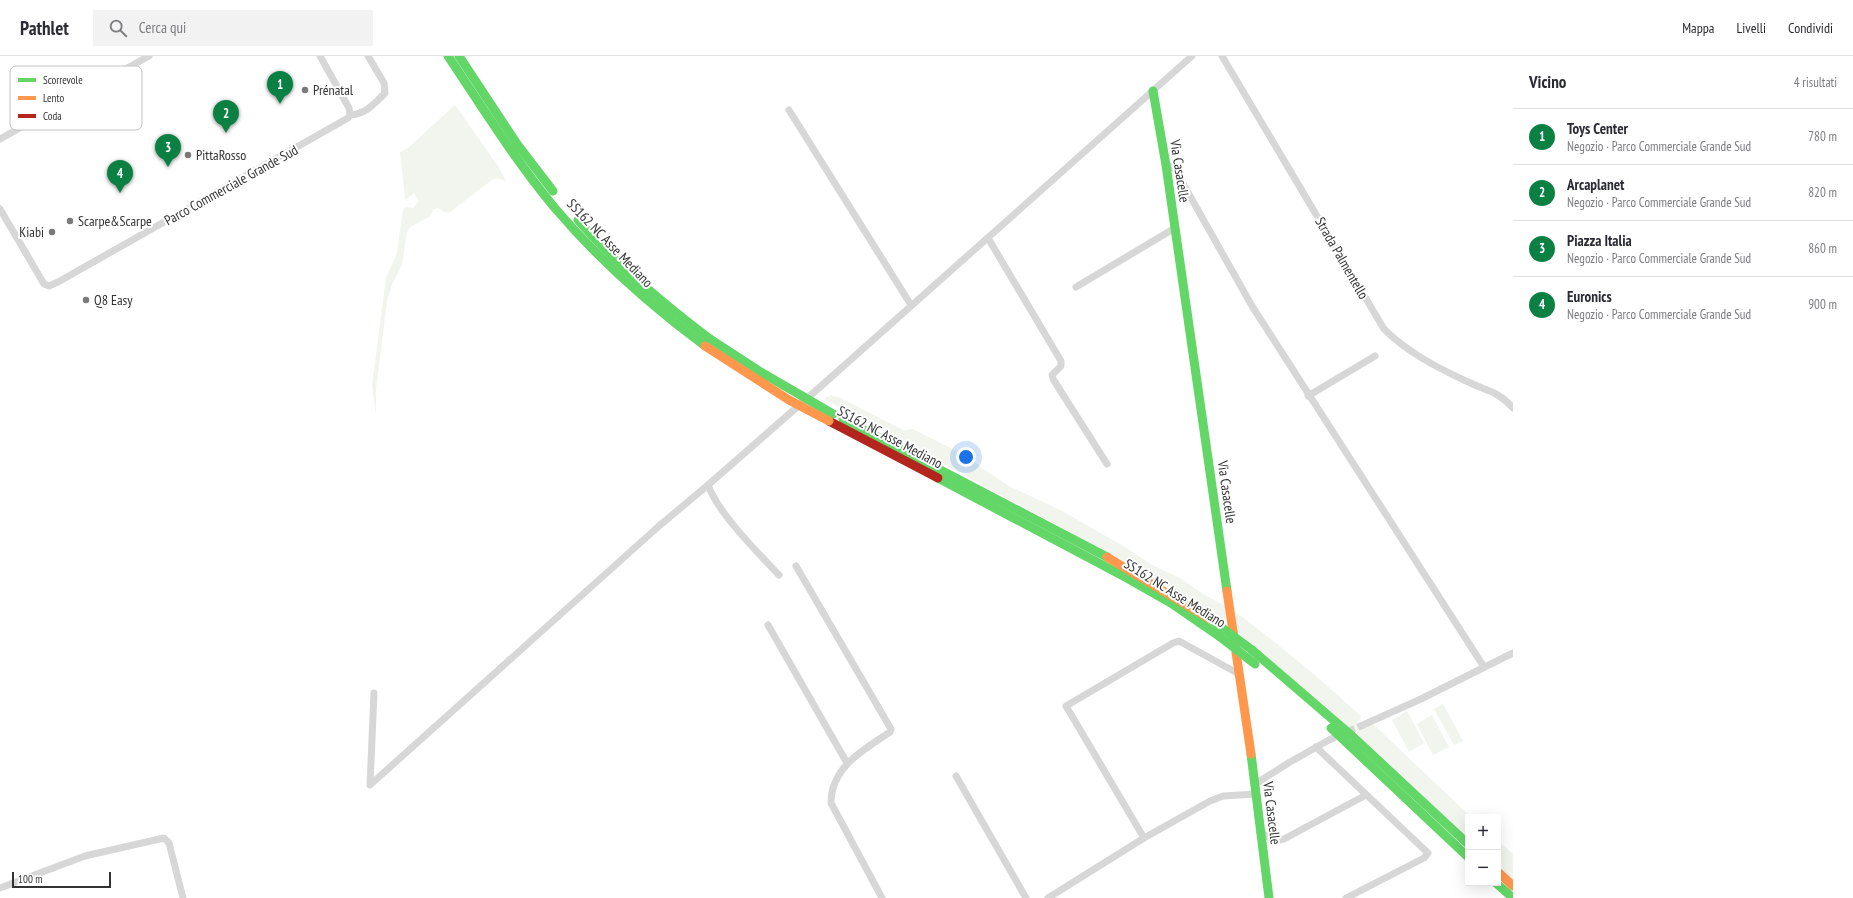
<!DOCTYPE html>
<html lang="it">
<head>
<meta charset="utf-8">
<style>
  :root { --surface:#fff; --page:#f2f2f3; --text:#2b2b33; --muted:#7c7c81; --line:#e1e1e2; --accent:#0b8043 }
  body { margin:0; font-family:"PT Sans Narrow",sans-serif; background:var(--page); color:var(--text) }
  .controls { position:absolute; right:12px; bottom:12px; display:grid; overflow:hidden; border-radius:0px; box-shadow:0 4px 16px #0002 }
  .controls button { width:36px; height:36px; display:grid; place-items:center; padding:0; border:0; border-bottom:1px solid var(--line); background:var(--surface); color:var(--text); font:20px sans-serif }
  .scale { position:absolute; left:12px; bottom:10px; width:99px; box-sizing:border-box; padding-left:4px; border:2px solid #333; border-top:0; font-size:11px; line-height:14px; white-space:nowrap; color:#333; -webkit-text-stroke:3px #fff; paint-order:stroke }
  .you { position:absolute; left:966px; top:401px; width:14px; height:14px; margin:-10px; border:3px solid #fff; border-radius:50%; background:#1a73e8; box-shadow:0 0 0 6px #1a73e833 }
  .badge { display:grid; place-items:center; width:26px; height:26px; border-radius:50%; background:var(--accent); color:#fff; font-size:13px; font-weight:700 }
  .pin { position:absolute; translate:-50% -33px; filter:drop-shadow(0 1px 2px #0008) }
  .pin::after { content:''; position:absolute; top:21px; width:14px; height:12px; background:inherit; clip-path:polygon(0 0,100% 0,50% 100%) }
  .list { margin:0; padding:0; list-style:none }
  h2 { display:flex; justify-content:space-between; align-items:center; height:52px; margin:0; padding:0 16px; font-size:17px }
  h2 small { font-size:13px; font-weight:400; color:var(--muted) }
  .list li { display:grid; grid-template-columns:26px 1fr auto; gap:12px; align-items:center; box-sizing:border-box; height:56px; padding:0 16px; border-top:1px solid var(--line) }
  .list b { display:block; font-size:15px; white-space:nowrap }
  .list p { margin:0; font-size:13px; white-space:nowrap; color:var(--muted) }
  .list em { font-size:13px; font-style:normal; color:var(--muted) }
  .icon { flex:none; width:22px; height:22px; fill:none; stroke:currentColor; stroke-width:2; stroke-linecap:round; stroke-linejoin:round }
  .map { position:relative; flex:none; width:1513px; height:842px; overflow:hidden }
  header { display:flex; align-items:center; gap:24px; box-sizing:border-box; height:56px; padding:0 20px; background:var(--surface); border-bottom:1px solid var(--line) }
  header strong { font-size:19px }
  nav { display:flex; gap:22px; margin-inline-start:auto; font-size:14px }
  .search { width:280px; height:36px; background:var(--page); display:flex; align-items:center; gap:10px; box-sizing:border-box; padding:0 14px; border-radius:0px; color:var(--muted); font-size:15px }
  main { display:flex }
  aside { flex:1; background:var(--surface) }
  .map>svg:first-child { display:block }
  .green { fill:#f1f5ed }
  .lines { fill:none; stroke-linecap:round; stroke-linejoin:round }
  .street-tunnel { stroke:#d6d6d6; stroke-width:7; stroke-dasharray:7 3.5; stroke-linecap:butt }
  .street { stroke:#d7d7d7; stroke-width:7 }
  .fast { stroke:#63d668; stroke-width:9 }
  .slow { stroke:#ff974d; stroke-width:9 }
  .jam { stroke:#b3261e; stroke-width:9 }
  .fast-bridge { stroke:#63d668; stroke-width:9 }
  .slow-bridge { stroke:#ff974d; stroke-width:9 }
  .poi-dot { fill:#7a7a7a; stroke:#fff; stroke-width:1.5 }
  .labels { text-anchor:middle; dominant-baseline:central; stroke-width:4; stroke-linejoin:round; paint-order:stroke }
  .poi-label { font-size:14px; fill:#333; stroke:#fff; text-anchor:start }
  .street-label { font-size:14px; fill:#333; stroke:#fff }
  .key { fill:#fff; stroke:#c2c2c2; stroke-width:1 }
  .key-label { font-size:11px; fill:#333 }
</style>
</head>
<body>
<header>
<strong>Pathlet</strong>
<div class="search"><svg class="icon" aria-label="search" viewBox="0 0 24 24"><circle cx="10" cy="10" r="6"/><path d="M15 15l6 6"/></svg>Cerca qui</div>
<nav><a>Mappa</a><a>Livelli</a><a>Condividi</a></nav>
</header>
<main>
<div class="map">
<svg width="1513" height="842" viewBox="0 0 1513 842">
  <rect width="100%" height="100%" fill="#fff"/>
  <!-- green -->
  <g class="green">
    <path d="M455 49 498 110 506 125 498 122 493 123 450 156 446 157 438 152 434 153 429 161 410 171 407 176 402 209 392 228 387 246 376 334V360L372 329 386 222 397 197 403 153 407 151 413 152 419 145 414 137 405 144 400 96 408 92Z"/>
    <path d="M831 339 839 341 903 374 913 373 972 403 983 413 1009 430 1062 455 1125 491 1152 509 1180 522 1203 538 1225 550 1226 567 1134 511 824 343Z"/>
    <path d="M1237 557C1281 590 1322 624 1362 661L1357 666 1363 672 1373 668 1471 761H1468V782L1237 576 1235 563Z"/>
    <path d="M1443 648 1463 685 1454 689 1434 653Z"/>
    <path d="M1407 655 1424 687 1409 696 1392 664Z"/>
    <path d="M1432 659 1449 691 1433 699 1417 668Z"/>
    <path d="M1498 785 1513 798V824L1498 810Z"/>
  </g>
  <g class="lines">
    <!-- street-tunnel -->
    <path class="street-tunnel" d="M1329 684 1363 669"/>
    <!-- street -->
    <g class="street">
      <path d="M1222 0 1384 273C1407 296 1436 311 1466 325 1486 335 1497 334 1513 352"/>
      <path d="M789 54 911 249"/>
      <path d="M350 59C366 58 374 48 385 37L384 27 368 0"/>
      <path d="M0 83 149 0"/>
      <path d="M1166 109 1174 112 1177 117 1252 250 1484 611"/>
      <path d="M0 153 44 228 49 230 58 226 348 62 350 59 349 52 320 0"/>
      <path d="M988 182 1061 305V310L1052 319 1053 323 1107 408"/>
      <path d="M1076 231 1175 172"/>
      <path d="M1308 340 1375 300"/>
      <path d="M708 429C718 457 758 497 779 519"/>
      <path d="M796 510 891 673 890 676C863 694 831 711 831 747L882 842"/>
      <path d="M768 569 847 707"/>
      <path d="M374 637 370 729 659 470 708 429 820 331 1192 0"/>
      <path d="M1363 669 1421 643 1513 597"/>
      <path d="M1316 691 1428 797 1424 802 1346 842"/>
      <path d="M956 720 1026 842"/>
      <path d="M1255 728 1290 706 1329 684"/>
      <path d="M1260 776 1275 785 1284 783 1366 739"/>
      <path d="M1144 782 1066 650 1173 587 1179 585 1239 618"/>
      <path d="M0 832 85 800 164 782 169 787 183 842"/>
      <path d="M1048 842 1144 782 1210 745 1223 740 1256 738"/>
    </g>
    <!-- fast -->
    <g class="fast">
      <path d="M448 0C482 51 515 104 554 151 599 204 650 249 705 290"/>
      <path d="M459 0 517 88 553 135"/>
      <path d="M1153 35 1166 109 1227 535"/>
      <path d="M578 164C617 209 662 247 710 283"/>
      <path d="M843 363 1107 501"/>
      <path d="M938 422 1127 522 1171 547 1219 580"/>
      <path d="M1252 594 1352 680 1468 788"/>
      <path d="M1331 672 1468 801"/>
      <path d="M1251 698 1269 842"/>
      <path d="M1496 827 1513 842"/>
    </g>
    <!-- slow -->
    <g class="slow">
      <path d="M1107 501 1213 565"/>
      <path d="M1227 535 1251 698"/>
      <path d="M1498 816 1513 830"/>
    </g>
    <!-- jam -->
    <path class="jam" d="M829 365 938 422"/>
    <!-- fast-bridge -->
    <g class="fast-bridge">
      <path d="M710 283 764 318 833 358"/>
      <path d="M1213 565 1252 594"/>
      <path d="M1219 580 1255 608"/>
    </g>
    <!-- slow-bridge -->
    <path class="slow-bridge" d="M705 290 789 344 829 365"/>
  </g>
  <!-- markers -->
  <g class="poi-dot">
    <circle cx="305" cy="34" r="4"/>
    <circle cx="188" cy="99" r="4"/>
    <circle cx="70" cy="165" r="4"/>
    <circle cx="52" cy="176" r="4"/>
    <circle cx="86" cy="244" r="4"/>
  </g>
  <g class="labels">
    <!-- poi labels -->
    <g class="poi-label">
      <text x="313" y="34">Prénatal</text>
      <text x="196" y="99">PittaRosso</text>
      <text x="78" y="165">Scarpe&amp;Scarpe</text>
      <text x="44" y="176" text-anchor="end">Kiabi</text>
      <text x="94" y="244">Q8 Easy</text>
    </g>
    <!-- street labels -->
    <g class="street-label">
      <text transform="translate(1180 115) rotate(81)">Via Casacelle</text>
      <text transform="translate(231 129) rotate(-29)">Parco Commerciale Grande Sud</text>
      <text transform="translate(610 187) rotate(46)">SS162 NC Asse Mediano</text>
      <text transform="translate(1342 202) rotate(60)">Strada Palmentello</text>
      <text transform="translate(890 381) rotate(28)">SS162 NC Asse Mediano</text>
      <text transform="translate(1227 436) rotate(82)">Via Casacelle</text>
      <text transform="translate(1175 537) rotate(32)">SS162 NC Asse Mediano</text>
      <text transform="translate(1272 757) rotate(83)">Via Casacelle</text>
    </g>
  </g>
  <!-- legend -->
  <rect x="10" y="10" width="132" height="64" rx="6" class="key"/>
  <rect x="18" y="22" width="18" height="4" fill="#63d668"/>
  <rect x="18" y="40" width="18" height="4" fill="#ff974d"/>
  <rect x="18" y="58" width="18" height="4" fill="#b3261e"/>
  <g class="key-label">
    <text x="43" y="28">Scorrevole</text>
    <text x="43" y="46">Lento</text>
    <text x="43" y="64">Coda</text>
  </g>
</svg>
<div class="controls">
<button>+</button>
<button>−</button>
</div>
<div class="scale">100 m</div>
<div class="you"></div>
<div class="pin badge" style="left:280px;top:48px">1</div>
<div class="pin badge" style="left:226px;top:77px">2</div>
<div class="pin badge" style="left:168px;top:111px">3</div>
<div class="pin badge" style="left:120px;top:137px">4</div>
</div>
<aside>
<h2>Vicino<small>4 risultati</small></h2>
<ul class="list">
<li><span class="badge">1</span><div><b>Toys Center</b><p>Negozio · Parco Commerciale Grande Sud</p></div><em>780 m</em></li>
<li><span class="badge">2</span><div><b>Arcaplanet</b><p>Negozio · Parco Commerciale Grande Sud</p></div><em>820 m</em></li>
<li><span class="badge">3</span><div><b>Piazza Italia</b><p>Negozio · Parco Commerciale Grande Sud</p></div><em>860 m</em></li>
<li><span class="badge">4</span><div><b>Euronics</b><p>Negozio · Parco Commerciale Grande Sud</p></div><em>900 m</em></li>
</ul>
</aside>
</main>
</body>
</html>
